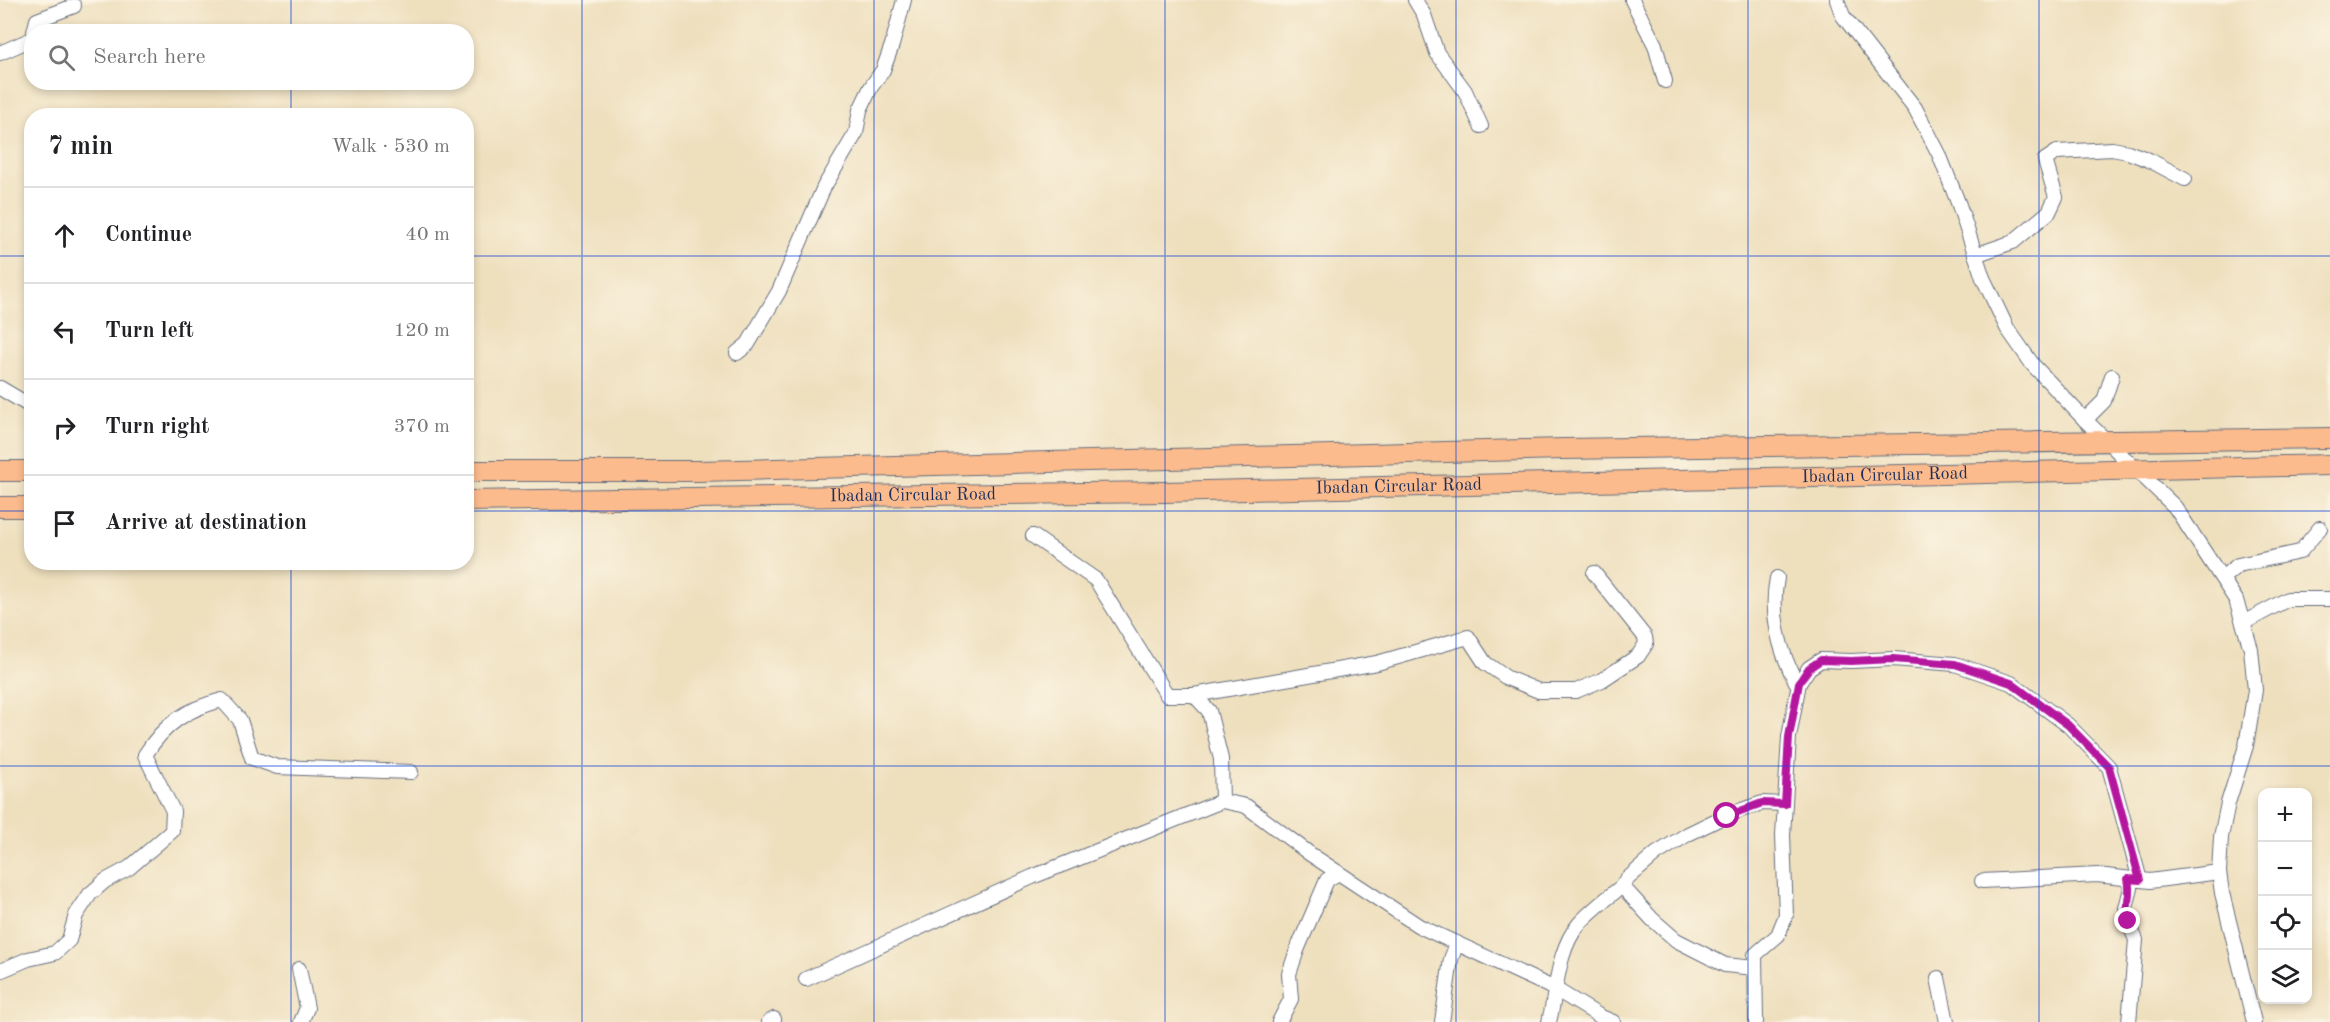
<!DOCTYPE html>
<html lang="en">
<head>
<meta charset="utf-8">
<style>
  :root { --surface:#fff; --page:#f6f6f6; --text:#202124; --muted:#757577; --line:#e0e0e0 }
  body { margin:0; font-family:"Old Standard TT",serif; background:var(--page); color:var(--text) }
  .controls { position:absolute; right:18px; bottom:18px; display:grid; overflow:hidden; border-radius:12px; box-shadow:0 3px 9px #0003 }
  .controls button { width:54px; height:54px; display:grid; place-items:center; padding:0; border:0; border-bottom:2px solid var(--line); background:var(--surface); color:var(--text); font:30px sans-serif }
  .stop { position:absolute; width:18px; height:18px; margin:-14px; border:4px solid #b5179e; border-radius:50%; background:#fff }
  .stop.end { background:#b5179e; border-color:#fff; box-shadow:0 2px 6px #0008 }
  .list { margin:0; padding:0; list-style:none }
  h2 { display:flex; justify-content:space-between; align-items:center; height:78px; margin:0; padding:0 24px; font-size:26px }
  h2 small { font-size:20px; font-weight:400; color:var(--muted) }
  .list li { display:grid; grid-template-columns:39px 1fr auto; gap:18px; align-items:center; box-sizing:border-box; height:96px; padding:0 24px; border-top:2px solid var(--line) }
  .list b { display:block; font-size:22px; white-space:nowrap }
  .list em { font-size:20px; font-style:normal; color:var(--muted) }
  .icon { flex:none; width:33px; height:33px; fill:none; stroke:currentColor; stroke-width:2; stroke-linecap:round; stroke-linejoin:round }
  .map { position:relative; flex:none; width:2330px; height:1022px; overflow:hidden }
  .search { position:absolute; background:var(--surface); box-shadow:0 3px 9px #0003; left:24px; top:24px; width:450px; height:66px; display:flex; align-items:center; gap:15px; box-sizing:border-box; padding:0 21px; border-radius:24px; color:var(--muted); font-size:22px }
  .panel { position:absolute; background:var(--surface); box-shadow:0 3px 9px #0003; left:24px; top:108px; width:450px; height:462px; border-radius:24px }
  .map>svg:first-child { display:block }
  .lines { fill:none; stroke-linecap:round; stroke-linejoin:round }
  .minor-casing { stroke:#656d7f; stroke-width:16 }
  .highway-casing { stroke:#656d7f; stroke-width:22 }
  .minor { stroke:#fff; stroke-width:14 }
  .highway { stroke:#fbbb8c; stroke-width:20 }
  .route { stroke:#b5179e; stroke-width:8 }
  .grid { fill:none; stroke:#1d4ed8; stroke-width:1.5; stroke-opacity:0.55 }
  .labels { text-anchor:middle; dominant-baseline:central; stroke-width:4.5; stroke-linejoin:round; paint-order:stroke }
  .street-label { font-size:18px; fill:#1b2f5e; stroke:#fcf5e5 }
</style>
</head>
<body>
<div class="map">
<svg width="2330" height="1022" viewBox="0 0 2330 1022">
  <rect width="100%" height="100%" fill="#fcf5e5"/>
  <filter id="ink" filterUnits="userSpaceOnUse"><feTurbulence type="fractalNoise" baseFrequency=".0167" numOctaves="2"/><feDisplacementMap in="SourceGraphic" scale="12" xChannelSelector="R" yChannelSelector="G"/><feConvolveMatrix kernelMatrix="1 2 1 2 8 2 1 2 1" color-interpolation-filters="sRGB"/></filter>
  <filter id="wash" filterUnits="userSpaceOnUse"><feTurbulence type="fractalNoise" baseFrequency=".008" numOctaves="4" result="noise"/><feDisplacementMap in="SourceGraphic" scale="24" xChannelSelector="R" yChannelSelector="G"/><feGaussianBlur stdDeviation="1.35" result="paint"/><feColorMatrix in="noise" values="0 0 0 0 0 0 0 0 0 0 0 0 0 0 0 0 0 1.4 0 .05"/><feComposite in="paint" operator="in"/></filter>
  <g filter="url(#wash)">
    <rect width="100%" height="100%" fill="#eedfbd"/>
  </g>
  <g filter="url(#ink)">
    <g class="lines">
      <defs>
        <g id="minor">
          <path d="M1415 0 1424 15 1437 53 1465 91 1481 126"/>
          <path d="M1632 0 1655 45 1665 81"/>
          <path d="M1837 0 1843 16 1915 108 1939 154 1959 205 1983 278 2007 328 2033 365 2085 420 2175 507 2236 600 2251 649 2255 690 2246 746 2228 803 2221 837 2219 872 2222 893 2254 1022"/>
          <path d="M34 32 37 20 74 6"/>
          <path d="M0 53 32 39"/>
          <path d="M1975 255 2013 242 2049 212 2056 197 2045 160 2057 152 2112 149 2128 152 2149 160 2185 179"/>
          <path d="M737 353 748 344 779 291 824 187 856 133 860 110 871 87 883 70 892 45 904 0"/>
          <path d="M0 388 32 407"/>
          <path d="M2085 420 2104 401 2112 376"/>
          <path d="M1033 536 1096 580 1167 695H1194L1209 711 1221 759 1222 801"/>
          <path d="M1777 578C1770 613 1779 650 1796 682L1799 683"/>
          <path d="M2222 578 2238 565 2300 552 2320 528"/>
          <path d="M2243 623 2288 599H2330"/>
          <path d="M1194 695 1377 663 1468 637 1485 663 1507 678 1539 691H1576L1602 680 1638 656 1646 644 1645 637 1594 573"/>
          <path d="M2128 879 2131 888 2126 908 2128 921 2136 940 2129 1022"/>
          <path d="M1982 881 2097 875 2150 881 2219 872"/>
          <path d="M1622 886 1652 919 1676 940 1725 965 1755 968"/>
          <path d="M299 969 307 1008 301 1022"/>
          <path d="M0 971 28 959 55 953 69 940 76 915 90 894 105 881 129 868 172 831 173 811 145 755C165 723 187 709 222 700L240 720 252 758 277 767 411 772"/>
          <path d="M1938 978 1947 1022"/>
          <path d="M806 979 1032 877 1222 801 1246 806 1310 854 1419 926 1555 989 1601 1017 1613 1022"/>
          <path d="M769 1022 774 1019"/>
          <path d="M1279 1022 1291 999 1289 974 1297 950 1327 880 1338 873"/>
          <path d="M1442 1022 1451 959 1457 943"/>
          <path d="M1549 1022C1557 990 1557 950 1579 924 1591 910 1608 898 1622 886L1626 880 1656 854 1688 834 1727 815 1762 803 1785 804"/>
          <path d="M1756 1022 1755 955 1778 935 1786 915 1783 835 1789 737 1799 683 1809 668 1821 660 1851 661 1893 659 1955 664 2011 683 2068 725 2109 767 2140 880"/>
        </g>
        <g id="highway">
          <path d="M0 471H32"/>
          <path d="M466 471H698L1563 449 2330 438"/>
          <path id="s1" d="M466 501 1164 492 2330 465"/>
          <path d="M0 507H32"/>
        </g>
      </defs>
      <!-- minor casing -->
      <use href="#minor" class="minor-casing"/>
      <!-- highway casing -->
      <use href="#highway" class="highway-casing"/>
      <!-- minor -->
      <use href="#minor" class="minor"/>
      <!-- highway -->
      <use href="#highway" class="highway"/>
    </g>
  </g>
  <g class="lines" filter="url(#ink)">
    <!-- route -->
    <path class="route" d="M1727 816 1762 803 1785 804 1789 737 1799 683 1809 668 1821 660 1851 661 1893 659 1955 664 2011 683 2068 725 2109 767 2140 880 2128 879C2132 893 2125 907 2128 921"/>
  </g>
  <!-- grid -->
  <path class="grid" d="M291 0V32M582 0V1022M874 0V1022M1165 0V1022M1456 0V1022M1748 0V1022M2039 0V1022M291 82V116M0 256H32M466 256H2330M0 511H32M466 511H2330M291 562V1022M0 766H2330"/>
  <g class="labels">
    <!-- street labels -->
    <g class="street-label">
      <text stroke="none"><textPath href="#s1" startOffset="1419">Ibadan Circular Road</textPath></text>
      <text stroke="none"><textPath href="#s1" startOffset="933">Ibadan Circular Road</textPath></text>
      <text stroke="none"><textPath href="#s1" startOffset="447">Ibadan Circular Road</textPath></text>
    </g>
  </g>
</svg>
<div class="controls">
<button>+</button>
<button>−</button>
<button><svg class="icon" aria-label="locate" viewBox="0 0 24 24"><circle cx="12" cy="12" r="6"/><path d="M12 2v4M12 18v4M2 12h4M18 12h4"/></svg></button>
<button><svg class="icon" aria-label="layers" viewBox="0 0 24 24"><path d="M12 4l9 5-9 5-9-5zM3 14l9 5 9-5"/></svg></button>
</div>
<div class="stop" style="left:1727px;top:816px"></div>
<div class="stop end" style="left:2128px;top:921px"></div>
<div class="search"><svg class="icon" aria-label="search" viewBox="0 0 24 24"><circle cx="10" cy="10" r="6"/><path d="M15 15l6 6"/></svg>Search here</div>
<section class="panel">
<h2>7 min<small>Walk · 530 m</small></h2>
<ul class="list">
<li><svg class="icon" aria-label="ahead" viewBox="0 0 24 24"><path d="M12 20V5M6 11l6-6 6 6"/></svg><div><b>Continue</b></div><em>40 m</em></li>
<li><svg class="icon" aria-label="left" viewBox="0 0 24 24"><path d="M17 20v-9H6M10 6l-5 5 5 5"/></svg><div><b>Turn left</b></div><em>120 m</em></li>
<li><svg class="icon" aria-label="right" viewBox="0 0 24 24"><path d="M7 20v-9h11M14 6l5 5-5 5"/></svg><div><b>Turn right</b></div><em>370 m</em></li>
<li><svg class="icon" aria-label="arrive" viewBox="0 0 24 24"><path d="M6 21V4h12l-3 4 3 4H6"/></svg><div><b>Arrive at destination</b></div></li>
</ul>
</section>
</div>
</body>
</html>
